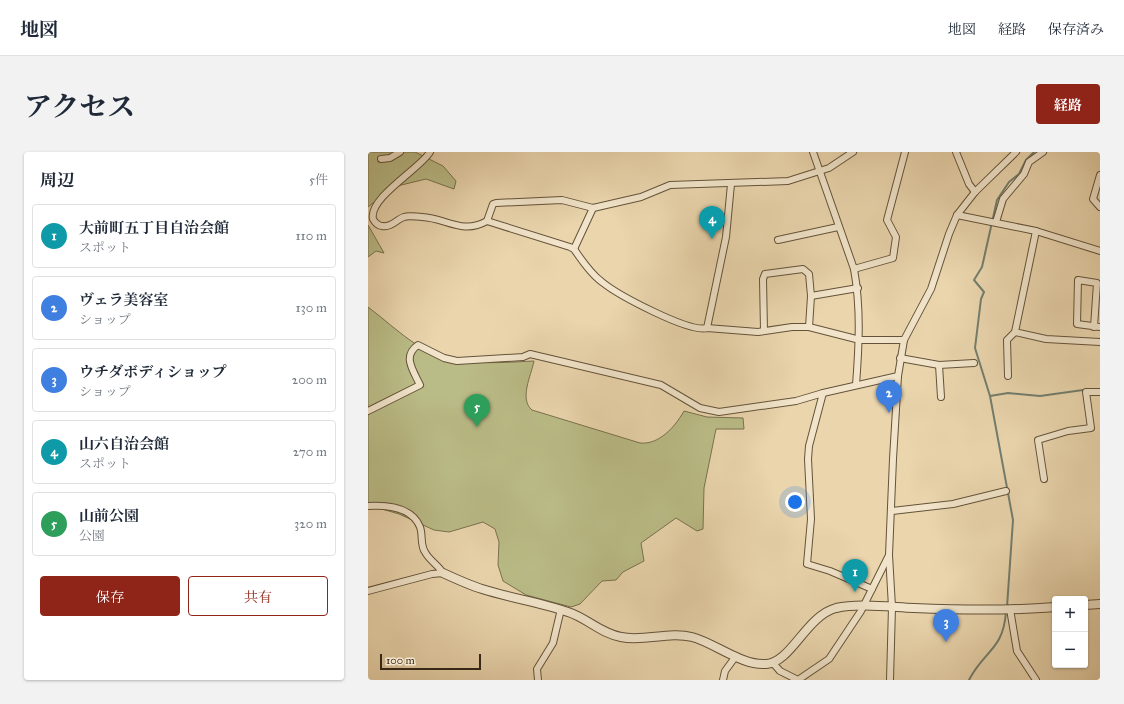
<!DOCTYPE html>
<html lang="ja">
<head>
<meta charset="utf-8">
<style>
  :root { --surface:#fff; --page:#f2f2f3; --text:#1f2937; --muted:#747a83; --line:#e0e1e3; --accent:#8f2418 }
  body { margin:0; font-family:"IM FELL Great Primer","Noto Serif JP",serif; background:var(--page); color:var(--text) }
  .controls { position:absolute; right:12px; bottom:12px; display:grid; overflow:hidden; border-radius:4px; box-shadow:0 1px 3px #0004 }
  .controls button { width:36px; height:36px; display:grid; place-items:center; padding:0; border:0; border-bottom:1px solid var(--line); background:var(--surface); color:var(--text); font:20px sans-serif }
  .scale { position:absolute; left:12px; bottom:10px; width:101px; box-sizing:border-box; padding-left:4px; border:2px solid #382814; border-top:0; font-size:11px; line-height:14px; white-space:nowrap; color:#382814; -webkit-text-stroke:3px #f1e4ca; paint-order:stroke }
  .you { position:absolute; left:427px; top:350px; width:14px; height:14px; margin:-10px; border:3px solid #fff; border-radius:50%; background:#1a73e8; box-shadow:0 0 0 6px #1a73e833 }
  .badge { display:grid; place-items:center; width:26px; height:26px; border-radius:50%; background:var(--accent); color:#fff; font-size:13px; font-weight:700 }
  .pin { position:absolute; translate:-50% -33px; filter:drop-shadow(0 1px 2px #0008) }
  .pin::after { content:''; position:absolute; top:21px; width:14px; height:12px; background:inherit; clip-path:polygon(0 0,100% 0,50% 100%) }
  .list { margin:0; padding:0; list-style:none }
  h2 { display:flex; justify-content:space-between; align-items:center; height:52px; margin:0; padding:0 16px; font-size:17px }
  h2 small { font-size:13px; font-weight:400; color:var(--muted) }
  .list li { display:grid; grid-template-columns:26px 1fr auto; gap:12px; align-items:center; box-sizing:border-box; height:64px; margin:0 8px 8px; padding:0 8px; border:1px solid var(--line); border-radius:4px }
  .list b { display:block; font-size:15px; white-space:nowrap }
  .list p { margin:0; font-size:13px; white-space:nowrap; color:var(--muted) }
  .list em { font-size:13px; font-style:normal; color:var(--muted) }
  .actions { display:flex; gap:8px; padding:12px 16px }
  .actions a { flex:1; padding:9px 0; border:1px solid var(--accent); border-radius:4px; text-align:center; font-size:14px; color:var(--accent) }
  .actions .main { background:var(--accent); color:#fff }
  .map { position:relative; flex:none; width:732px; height:528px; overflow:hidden; border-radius:4px }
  header { display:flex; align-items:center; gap:24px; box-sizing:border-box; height:56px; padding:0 20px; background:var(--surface); border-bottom:1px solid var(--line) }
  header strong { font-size:19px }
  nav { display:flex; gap:22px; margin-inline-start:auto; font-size:14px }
  .intro { display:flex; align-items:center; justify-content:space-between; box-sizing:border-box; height:96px; padding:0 24px }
  h1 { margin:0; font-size:28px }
  .button { padding:10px 18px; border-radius:4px; background:var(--accent); color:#fff; font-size:14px; font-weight:700 }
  main { display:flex; gap:24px; padding:0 24px }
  aside { flex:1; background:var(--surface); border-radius:4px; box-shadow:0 1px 3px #0004 }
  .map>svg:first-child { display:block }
  .green { fill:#babc87; stroke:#79724e }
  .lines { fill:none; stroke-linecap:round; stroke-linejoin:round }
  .stream { stroke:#727e6f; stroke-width:2 }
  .minor-casing { stroke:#64533a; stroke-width:8 }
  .tertiary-casing { stroke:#64533a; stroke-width:10 }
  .minor { stroke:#f1e4ca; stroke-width:6 }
  .tertiary { stroke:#f1e4ca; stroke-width:8 }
</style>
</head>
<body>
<header>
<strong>地図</strong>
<nav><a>地図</a><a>経路</a><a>保存済み</a></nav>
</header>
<div class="intro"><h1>アクセス</h1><a class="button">経路</a></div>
<main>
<aside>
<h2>周辺<small>5件</small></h2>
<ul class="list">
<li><span class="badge" style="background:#0f9aa8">1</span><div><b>大前町五丁目自治会館</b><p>スポット</p></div><em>110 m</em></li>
<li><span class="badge" style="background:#3f7fe0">2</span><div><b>ヴェラ美容室</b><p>ショップ</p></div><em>130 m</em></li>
<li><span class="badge" style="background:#3f7fe0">3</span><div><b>ウチダボディショップ</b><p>ショップ</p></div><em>200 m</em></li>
<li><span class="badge" style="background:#0f9aa8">4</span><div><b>山六自治会館</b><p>スポット</p></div><em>270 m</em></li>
<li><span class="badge" style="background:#2e9e5b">5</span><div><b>山前公園</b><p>公園</p></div><em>320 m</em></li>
</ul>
<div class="actions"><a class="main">保存</a><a>共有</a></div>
</aside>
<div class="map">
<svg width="732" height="528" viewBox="0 0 732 528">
  <rect width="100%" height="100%" fill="#ead5ad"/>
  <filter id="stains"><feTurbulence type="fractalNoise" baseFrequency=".005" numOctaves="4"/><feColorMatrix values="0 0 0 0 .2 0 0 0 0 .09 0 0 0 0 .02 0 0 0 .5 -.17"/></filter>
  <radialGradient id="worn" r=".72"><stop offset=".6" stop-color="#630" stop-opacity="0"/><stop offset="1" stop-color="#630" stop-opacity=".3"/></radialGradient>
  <!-- green -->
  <g class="green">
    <path d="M0 0H47L75 14 88 29 86 37 58 27 25 35 0 55Z"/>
    <path d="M0 73 16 101 8 99 0 105Z"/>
    <path d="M0 155C16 167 32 182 49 193 84 215 127 211 166 209 163 224 151 247 164 258L272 291C291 293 307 275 316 259L339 265 375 266 376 277H348L336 336 335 377 329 379 308 366 273 391 276 409 255 420 248 428 234 429 212 452 203 455 158 443 135 429 130 413 131 390 127 377 115 370 81 380 66 378 31 362 0 353Z"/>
  </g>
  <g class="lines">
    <!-- stream -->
    <g class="stream">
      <path d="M622 244 640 241 672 244 715 238"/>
      <path d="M639 455 645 368 622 244 607 196 613 147 616 140 606 128 614 115 629 48 641 30 651 22 658 8 666 0"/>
      <path d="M601 528C616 498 635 499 638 460"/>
    </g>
    <defs>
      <g id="minor">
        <path d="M62 0C53 16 0 46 5 67 7 71 11 74 14 74 23 76 29 67 36 65 41 63 49 65 54 65 78 66 94 83 119 69L202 95 206 97C214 109 223 122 234 130 250 143 321 181 339 176L390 180 424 175H441L492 188H536"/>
        <path d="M445 0 486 117C493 156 491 194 488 233"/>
        <path d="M588 0 601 32 607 40"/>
        <path d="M13 7 22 6 32 0"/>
        <path d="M732 23 725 47 732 55"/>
        <path d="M589 63 668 79 732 99"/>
        <path d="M119 69 125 52 128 51 194 48 225 56 273 45 302 33 420 29 461 16 485 0"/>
        <path d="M628 70 635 47 656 22 661 10 675 0"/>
        <path d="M668 79 647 180 678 187 732 190"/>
        <path d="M410 88 470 75"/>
        <path d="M206 97 225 56"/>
        <path d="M486 117 525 106 528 85 519 68 537 0"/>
        <path d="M443 144 490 136"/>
        <path d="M726 175 729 131 710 128 709 172 732 175"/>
        <path d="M339 176 358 85 363 32"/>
        <path d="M396 179 395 127 397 122 435 117 441 122 443 144 441 175"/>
        <path d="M532 206 571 213 606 211"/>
        <path d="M571 213 573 245"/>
        <path d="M640 224 639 188 647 180"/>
        <path d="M455 241 441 294 440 307 443 367 439 412 462 419 504 437"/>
        <path d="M0 259 52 233C45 218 34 204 50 193L76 206 89 209 155 205 162 202 293 233 332 256 351 260 428 249 455 241 530 224"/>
        <path d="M676 327 670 288 700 279 723 276 718 240H732"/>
        <path d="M0 354C18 353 44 355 52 375 55 383 52 393 57 400 61 408 70 413 75 421L64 422 0 439"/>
        <path d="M524 359 585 352 638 339"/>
        <path d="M642 457 649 499 668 528"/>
        <path d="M405 511 412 519 430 528"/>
        <path d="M170 528 169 517 185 491 193 457"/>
        <path d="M355 528 357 519 368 504"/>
        <path d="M430 528 461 507 493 459 520 405"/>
        <path d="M522 528 524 455 521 403 525 307 530 224 536 188 563 137 581 82 589 63 607 40 648 0"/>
      </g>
      <g id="tertiary">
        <path d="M75 421C88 427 101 433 114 437 142 446 172 450 200 460 219 466 232 481 253 485 276 490 301 479 324 485 347 491 374 514 398 512 423 511 438 464 468 456 490 451 522 455 546 456 593 458 640 459 687 455"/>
        <path d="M717 453 732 452"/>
      </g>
    </defs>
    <!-- minor casing -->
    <use href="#minor" class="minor-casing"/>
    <!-- tertiary casing -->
    <use href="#tertiary" class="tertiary-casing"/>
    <!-- minor -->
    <use href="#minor" class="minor"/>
    <!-- tertiary -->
    <use href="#tertiary" class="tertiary"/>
  </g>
  <rect width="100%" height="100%" filter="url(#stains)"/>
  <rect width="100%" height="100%" fill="url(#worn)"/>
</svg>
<div class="controls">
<button>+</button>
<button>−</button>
</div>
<div class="scale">100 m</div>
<div class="you"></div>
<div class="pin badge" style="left:487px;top:440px;background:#0f9aa8">1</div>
<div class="pin badge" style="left:521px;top:261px;background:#3f7fe0">2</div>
<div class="pin badge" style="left:578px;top:490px;background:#3f7fe0">3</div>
<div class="pin badge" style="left:344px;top:87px;background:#0f9aa8">4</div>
<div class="pin badge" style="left:109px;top:275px;background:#2e9e5b">5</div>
</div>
</main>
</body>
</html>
